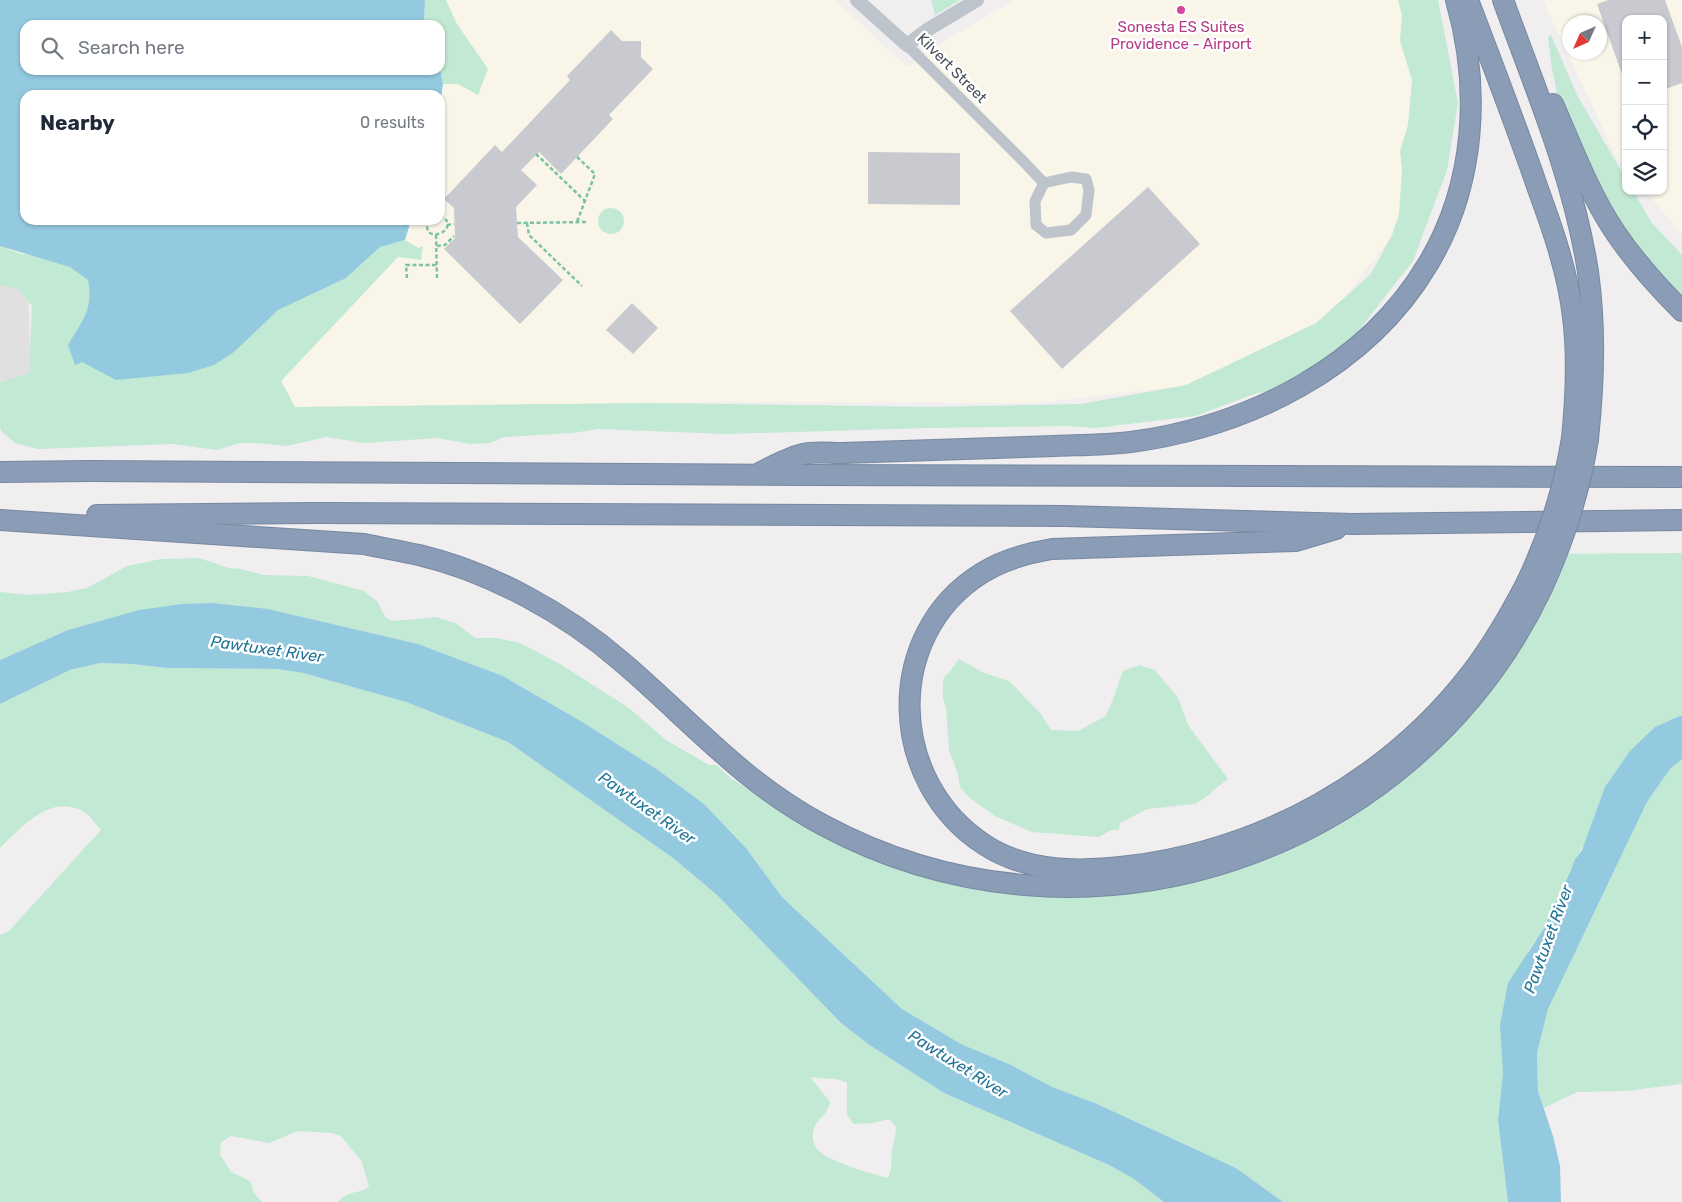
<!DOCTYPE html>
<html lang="en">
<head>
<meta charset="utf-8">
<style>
  :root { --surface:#fff; --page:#f2f2f3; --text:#1f2937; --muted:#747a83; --line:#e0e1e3 }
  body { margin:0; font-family:Rubik,sans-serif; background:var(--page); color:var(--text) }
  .controls { position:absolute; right:15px; top:15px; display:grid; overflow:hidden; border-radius:10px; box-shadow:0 1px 4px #0004 }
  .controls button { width:45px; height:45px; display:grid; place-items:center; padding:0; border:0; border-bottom:1px solid var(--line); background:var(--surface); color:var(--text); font:25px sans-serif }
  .compass { position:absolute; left:1562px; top:15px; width:45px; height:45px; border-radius:50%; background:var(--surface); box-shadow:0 1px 4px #0004; rotate:225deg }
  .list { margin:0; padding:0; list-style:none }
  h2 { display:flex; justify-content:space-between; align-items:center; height:65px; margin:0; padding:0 20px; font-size:21px }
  h2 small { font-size:16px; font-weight:400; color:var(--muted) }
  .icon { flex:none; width:28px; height:28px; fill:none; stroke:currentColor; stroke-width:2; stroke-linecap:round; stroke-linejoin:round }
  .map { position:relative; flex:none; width:1682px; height:1202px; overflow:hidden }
  .search { position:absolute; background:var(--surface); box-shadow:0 1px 4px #0004; left:20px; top:20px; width:425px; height:55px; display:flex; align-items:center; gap:12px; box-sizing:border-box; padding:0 18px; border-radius:15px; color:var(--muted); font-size:19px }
  .panel { position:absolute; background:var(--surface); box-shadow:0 1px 4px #0004; left:20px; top:90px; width:425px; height:135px; border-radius:15px }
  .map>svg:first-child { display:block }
  .commercial { fill:#f9f6e9; fill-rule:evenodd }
  .education { fill:#e1dfdf }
  .green { fill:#c1e9d3; fill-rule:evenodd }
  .water { fill:#93cae0 }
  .building { fill:#c9cad0 }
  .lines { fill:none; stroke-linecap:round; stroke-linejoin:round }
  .motorway-casing { stroke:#7788a2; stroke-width:22 }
  .path { stroke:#7dc2a6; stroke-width:2.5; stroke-dasharray:4 2.5; stroke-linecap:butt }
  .minor { stroke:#bec4cb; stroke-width:11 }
  .tertiary { stroke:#bec4cb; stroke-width:14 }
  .motorway { stroke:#8b9db6; stroke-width:20 }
  .motorway-bridge-casing { stroke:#7788a2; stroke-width:22; stroke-linecap:butt }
  .motorway-bridge { stroke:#8b9db6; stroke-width:20 }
  .hotel-dot { fill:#d1479c; stroke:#fff; stroke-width:2 }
  .labels { text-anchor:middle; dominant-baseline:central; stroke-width:5; stroke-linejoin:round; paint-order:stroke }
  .hotel-label { font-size:15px; fill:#b23c85; stroke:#fff }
  .street-label { font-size:15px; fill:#484f58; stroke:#fff }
  .water-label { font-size:16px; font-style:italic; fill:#1e7396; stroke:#fff }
</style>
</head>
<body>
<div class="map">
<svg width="1682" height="1202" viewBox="0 0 1682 1202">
  <rect width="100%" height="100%" fill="#f0eeee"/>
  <!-- commercial -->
  <g class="commercial">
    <path d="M425 0H835L907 67 948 39 1014 0H1425L1410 213 1323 325 1204 384 1035 403 754 402 295 407 281 381 398 257 405 240 411 220H440V105L443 84 440 70V25H424Z"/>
    <path d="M1543 0H1682V234L1645 191H1663V19H1626V168L1616 157ZM1570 22H1600V52H1570Z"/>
  </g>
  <!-- education -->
  <path class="education" d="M0 283 28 290 31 379 0 381Z"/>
  <!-- green -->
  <g class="green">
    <path d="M425 0H446L457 24 488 69 478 95 458 84H443L440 70V25H424Z"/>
    <path d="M931 0H960L935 15Z"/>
    <path d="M1398 0H1438L1458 103 1447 170 1413 261 1348 344 1275 391 1257 393 1195 416 1095 428 1069 426 927 428 726 434 599 429 572 433 504 437 490 443 470 444 437 438 365 443 326 437 287 446 256 443H240L217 450 173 444 38 449 15 443 2 432 0 428V382L29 373 32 306 17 288 0 286V246L21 254 346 278 380 247 405 240 418 248 423 246 421 260 398 257 281 381 295 407 650 403 931 407 1081 404 1186 385 1316 323 1371 274 1392 235 1399 214 1402 170 1400 151 1408 125 1412 80 1400 41 1402 15Z"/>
    <path d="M1550 35H1551L1577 95 1626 179V191H1633L1652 223 1682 255V304L1613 222 1560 109 1551 63 1548 38Z"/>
    <circle cx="611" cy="221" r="13"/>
    <path d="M1682 553V715L1655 727 1575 859 1571 870 1547 921 1548 922 1528 951 1527 956 1503 1073 1498 1120 1508 1202H1283L1236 1168 1095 1103 1052 1087 1011 1065 961 1044 902 1009 782 897 746 848 704 804 658 770 584 723 503 676 418 644 268 609 139 610 68 630 0 660V592L28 595 68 592 87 588 127 566 161 559 199 558 229 568 241 569 264 575 308 576 364 591 377 601 385 617 393 621 436 617 457 624 475 638H496L520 643 560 664 629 708 666 740 709 765H716L732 779 820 832 943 881 1022 894 1124 893 1255 862 1304 841 1391 786 1457 727 1525 638 1562 570 1552 564 1555 554Z"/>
    <path d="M959 659 984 673 1009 681 1041 714 1051 730 1078 731 1106 716 1115 694 1123 671 1139 665 1155 670 1178 698 1188 725 1228 779 1211 792 1212 793 1195 804 1147 809 1120 823 1119 830H1111L1099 837 1032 832 995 816 970 798 960 787 958 774 949 750 946 707 943 699V681L946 674H948Z"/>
    <path d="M100 663 132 664 167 668 277 669 303 673 406 702 508 742 673 858 717 895 841 1023 868 1044 944 1093 1109 1165 1134 1179 1164 1202H338C350 1189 357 1195 369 1187L362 1162 341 1136 332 1133 298 1131 269 1143 231 1136 221 1142 220 1155 231 1172 250 1181 254 1193 262 1202H0V935L8 932 101 830C94 822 88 812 78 809 47 797 21 828 0 848V704L70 670ZM814 1077C827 1081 836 1076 847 1083V1114L853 1124 873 1123 889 1119 896 1127C896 1136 893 1143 892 1151 890 1163 894 1168 887 1178 870 1173 829 1162 818 1150 813 1144 811 1136 814 1128 818 1118 827 1116 830 1102L811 1078Z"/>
    <path d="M1682 759V1084L1625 1091 1577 1092 1544 1108 1538 1091 1537 1053 1548 1009 1647 802 1670 769Z"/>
  </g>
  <!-- water -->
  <g class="water">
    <path d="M0 0H425L424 25H25V70H440L443 84 440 105V95H25V220H411L405 240 380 247 346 278 278 310 234 352 214 365 188 373 116 380 82 362 75 365 68 345C82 321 94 309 88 280L70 267 0 246Z"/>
    <path d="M212 603 268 609 418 644 503 676 584 723 658 770 704 804 746 848 782 897 902 1009 961 1044 1011 1065 1052 1087 1095 1103 1236 1168 1283 1202H1164L1134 1179 1109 1165 944 1093 868 1044 841 1023 717 895 673 858 508 742 406 702 303 673 277 669 167 668 132 664 100 663 70 670 0 704V660L68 630 139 610 182 604Z"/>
    <path d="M1682 715V759L1670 769 1647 802 1548 1009 1537 1053 1538 1091 1553 1136 1560 1166 1561 1202H1508L1498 1120 1503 1073 1500 1025 1508 983 1548 922 1547 921 1571 870 1575 859 1582 850 1605 787 1630 751 1655 727Z"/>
  </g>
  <!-- building -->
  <g class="building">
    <path d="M1608 0H1665L1682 47V83L1663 90V19H1626V80H1624L1597 4Z"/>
    <path d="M611 30 622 41H641V57L653 69 609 115 613 119 561 174 539 152 521 170 537 185 516 207 518 237 563 280 520 324 444 249 455 238 454 208 444 199 495 145 502 152 570 80 567 76Z"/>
    <path d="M868 152 960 153V205L868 204Z"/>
    <path d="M1148 187 1200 244 1062 369 1010 311Z"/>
    <path d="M632 303 658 328 633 354 606 330Z"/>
  </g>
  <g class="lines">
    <defs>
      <g id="motorway">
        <path d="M1468 0C1492 63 1516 125 1538 189 1553 230 1568 273 1573 317 1578 357 1576 398 1572 438"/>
        <path d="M1503 0C1535 88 1574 179 1588 272 1596 328 1594 383 1588 439"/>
        <path d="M1553 104C1572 147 1589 193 1615 232 1634 260 1658 287 1682 311"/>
        <path d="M0 472 90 471 807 475 1682 477"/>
        <path d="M761 472C773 466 790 457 803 454 815 451 830 453 843 453 873 452 904 451 934 450 974 449 1015 447 1055 446 1080 445 1106 445 1131 442 1249 426 1366 368 1428 264 1476 184 1481 87 1456 0"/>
        <path d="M97 515 316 513 1065 516 1352 524 1682 520"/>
        <path d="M0 520 364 544C383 548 401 551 419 555 491 572 567 614 622 662 689 719 743 783 823 825 1085 966 1414 857 1542 588"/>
        <path d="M1336 529 1296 541 1052 549C1028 553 1004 559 982 573 882 635 888 783 985 845 1028 873 1080 872 1129 866 1263 850 1389 780 1472 672 1493 644 1511 613 1527 582"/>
      </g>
    </defs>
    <!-- motorway casing -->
    <use href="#motorway" class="motorway-casing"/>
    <!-- path -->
    <g class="path">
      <path d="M536 154 585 201"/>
      <path d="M577 157 595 174 577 222"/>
      <path d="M428 220C420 248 465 229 440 215"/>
      <path d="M517 223 587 222"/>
      <path d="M527 223 529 235 582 286"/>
      <path d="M447 225 454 224"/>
      <path d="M436 235 437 279"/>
      <path d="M437 246 445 245 454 236"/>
      <path d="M407 278 406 265H437"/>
    </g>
    <!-- minor -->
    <path class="minor" d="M907 45 1023 161 1044 183 1035 201 1036 225 1046 233 1071 230 1086 215 1089 190 1086 179 1071 177 1044 183"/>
    <!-- tertiary -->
    <path class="tertiary" d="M857 0 907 45 927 30 977 0"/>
    <!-- motorway -->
    <use href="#motorway" class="motorway"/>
    <defs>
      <g id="motorway-bridge">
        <path d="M1527 582C1549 536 1564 488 1572 438"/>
        <path d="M1542 588C1564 540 1580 491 1588 439"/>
      </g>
    </defs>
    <!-- motorway-bridge casing -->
    <use href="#motorway-bridge" class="motorway-bridge-casing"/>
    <!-- motorway-bridge -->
    <use href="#motorway-bridge" class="motorway-bridge"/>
  </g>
  <!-- markers -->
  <circle class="hotel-dot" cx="1181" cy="10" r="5"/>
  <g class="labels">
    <!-- hotel labels -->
    <g class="hotel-label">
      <text x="1181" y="27">Sonesta ES Suites<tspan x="1181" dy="17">Providence - Airport</tspan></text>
    </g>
    <!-- street labels -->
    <g class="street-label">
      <text transform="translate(952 68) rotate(45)">Kilvert Street</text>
    </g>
    <!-- water labels -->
    <g class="water-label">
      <text transform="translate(267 649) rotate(8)">Pawtuxet River</text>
      <text transform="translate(647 808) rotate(35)">Pawtuxet River</text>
      <text transform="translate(1548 939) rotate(-70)">Pawtuxet River</text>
      <text transform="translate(958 1064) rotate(32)">Pawtuxet River</text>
    </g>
  </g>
</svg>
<div class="controls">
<button>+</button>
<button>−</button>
<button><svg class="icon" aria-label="locate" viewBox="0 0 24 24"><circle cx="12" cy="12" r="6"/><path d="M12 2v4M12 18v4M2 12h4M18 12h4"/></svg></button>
<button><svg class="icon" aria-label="layers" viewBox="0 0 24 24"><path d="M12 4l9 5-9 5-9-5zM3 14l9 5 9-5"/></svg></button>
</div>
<svg class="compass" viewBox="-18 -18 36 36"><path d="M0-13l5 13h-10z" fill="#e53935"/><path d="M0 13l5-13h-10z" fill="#747a83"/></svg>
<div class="search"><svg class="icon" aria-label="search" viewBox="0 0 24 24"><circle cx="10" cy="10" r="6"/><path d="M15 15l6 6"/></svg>Search here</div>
<section class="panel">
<h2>Nearby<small>0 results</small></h2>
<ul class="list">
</ul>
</section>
</div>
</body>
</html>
